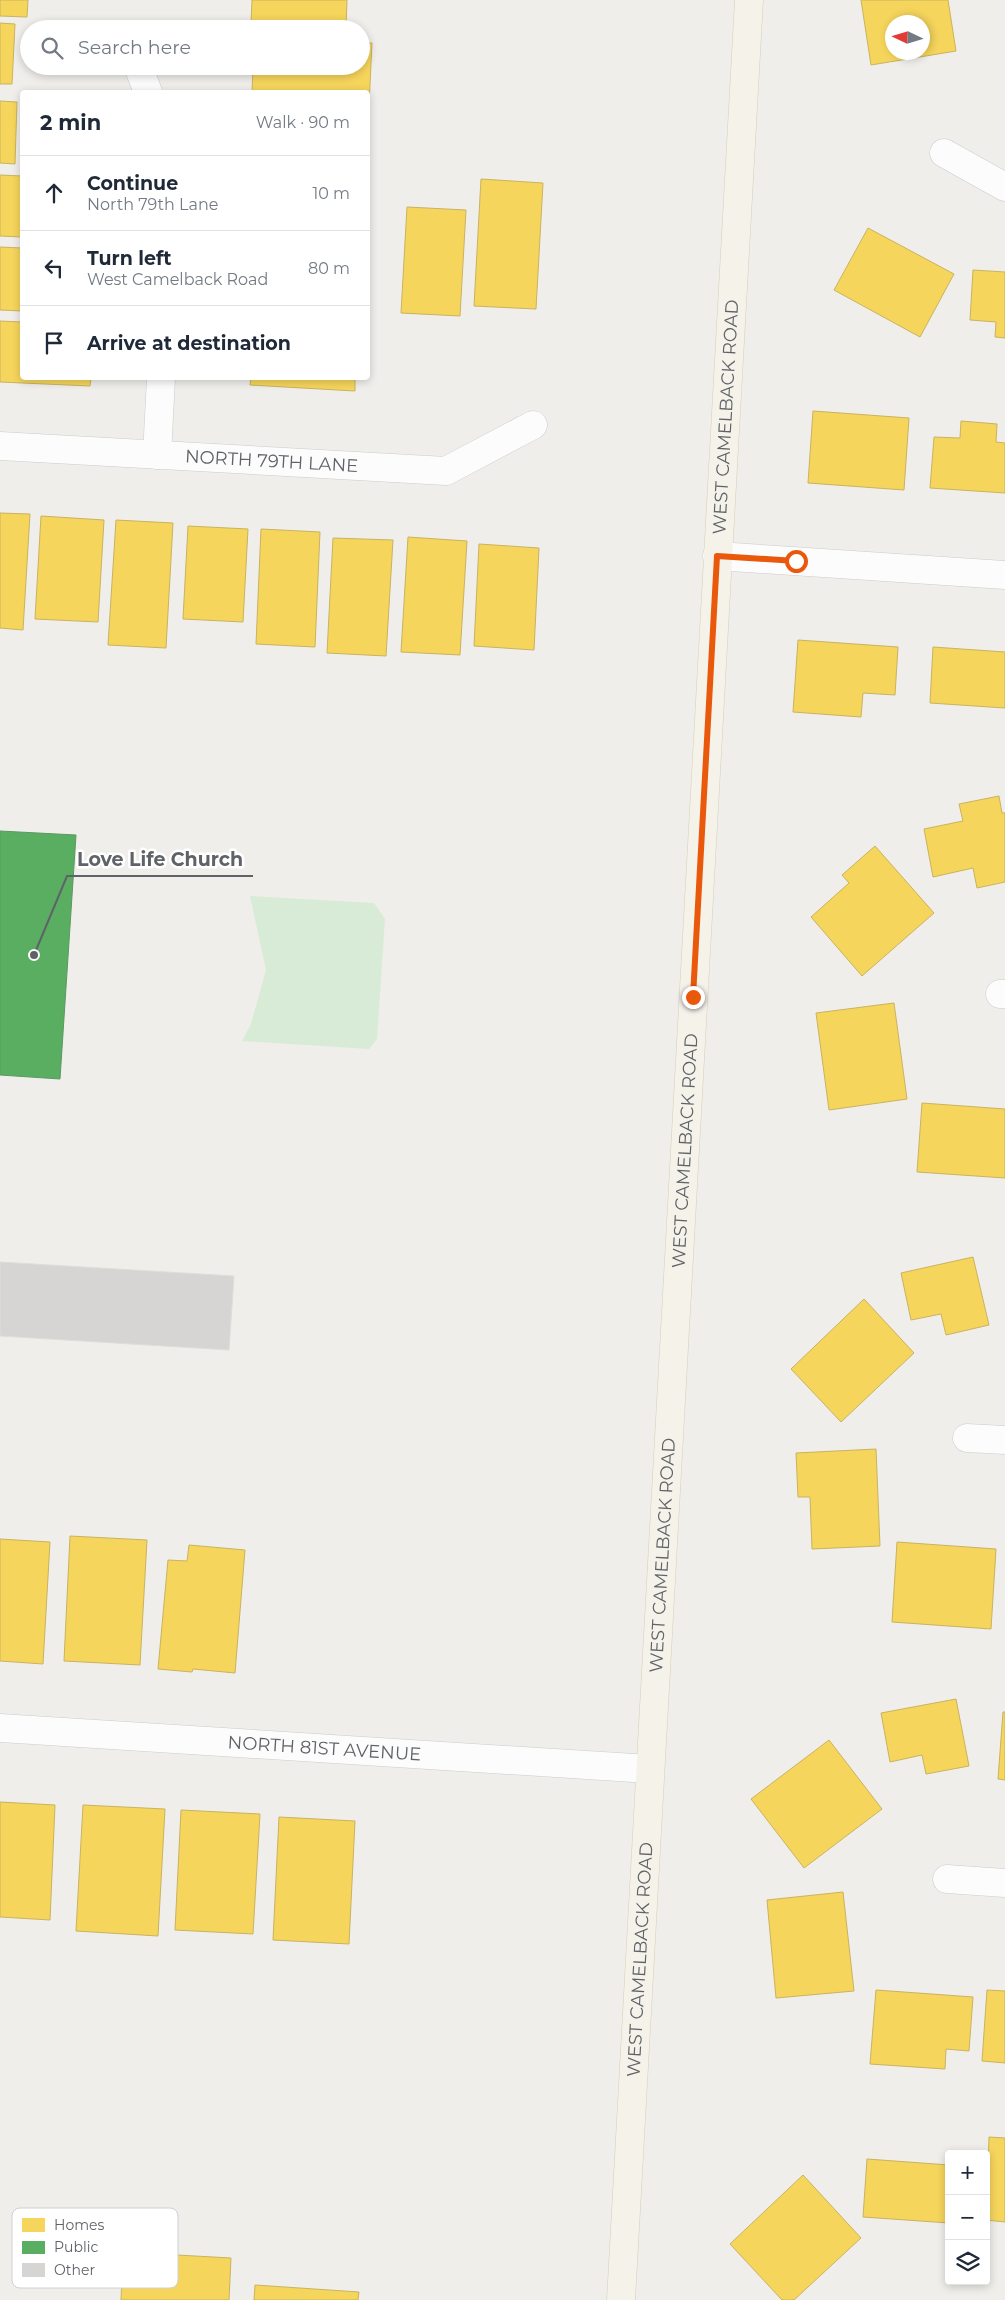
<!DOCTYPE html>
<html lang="en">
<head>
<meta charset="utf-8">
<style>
  :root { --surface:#fff; --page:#f2f2f3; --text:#1f2937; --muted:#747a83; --line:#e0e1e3 }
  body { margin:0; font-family:Montserrat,sans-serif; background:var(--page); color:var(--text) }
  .controls { position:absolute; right:15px; bottom:15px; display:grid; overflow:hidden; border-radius:5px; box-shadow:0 2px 8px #0003 }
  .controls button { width:45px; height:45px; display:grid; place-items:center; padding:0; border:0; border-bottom:1px solid var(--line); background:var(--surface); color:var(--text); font:25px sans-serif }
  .compass { position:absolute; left:885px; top:15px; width:45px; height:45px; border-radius:50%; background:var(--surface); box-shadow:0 2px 8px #0003; rotate:274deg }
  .stop { position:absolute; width:15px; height:15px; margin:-11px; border:4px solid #ea580c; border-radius:50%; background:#fff }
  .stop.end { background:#ea580c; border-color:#fff; box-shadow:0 1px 5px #0008 }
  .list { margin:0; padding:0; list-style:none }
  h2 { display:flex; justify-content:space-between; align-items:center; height:65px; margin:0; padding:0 20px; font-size:21px }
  h2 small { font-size:16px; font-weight:400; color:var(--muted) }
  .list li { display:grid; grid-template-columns:32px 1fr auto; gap:15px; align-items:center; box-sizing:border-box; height:75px; padding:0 20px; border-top:1px solid var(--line) }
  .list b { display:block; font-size:19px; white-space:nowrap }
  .list p { margin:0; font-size:16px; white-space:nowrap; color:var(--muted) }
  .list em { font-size:16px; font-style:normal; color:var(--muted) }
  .icon { flex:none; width:28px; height:28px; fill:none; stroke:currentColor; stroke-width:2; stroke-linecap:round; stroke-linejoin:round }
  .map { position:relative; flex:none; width:1005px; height:2300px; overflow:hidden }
  .search { position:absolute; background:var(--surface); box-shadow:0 2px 8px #0003; left:20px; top:20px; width:350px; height:55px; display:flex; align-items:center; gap:12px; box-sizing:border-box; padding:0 18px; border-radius:28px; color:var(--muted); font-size:19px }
  .panel { position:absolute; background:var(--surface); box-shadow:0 2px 8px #0003; left:20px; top:90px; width:350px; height:290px; border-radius:5px }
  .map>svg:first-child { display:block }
  .green { fill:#d8ebd6 }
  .homes { fill:#f6d55c; stroke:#c9b360; fill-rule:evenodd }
  .public { fill:#5aae61; stroke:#5c9863 }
  .building { fill:#d6d5d3; stroke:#deddd9 }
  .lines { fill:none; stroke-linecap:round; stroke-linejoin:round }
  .minor-casing { stroke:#cbcccc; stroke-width:29 }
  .primary-casing { stroke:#d7ceb8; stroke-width:29 }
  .minor { stroke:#fdfcfc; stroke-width:28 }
  .primary { stroke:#f4f2e9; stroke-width:28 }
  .route { stroke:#ea580c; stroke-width:6 }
  .labels { text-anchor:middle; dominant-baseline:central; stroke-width:5; stroke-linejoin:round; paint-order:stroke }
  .street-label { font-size:18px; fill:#5f6368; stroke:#fff }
  .key { fill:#fff; stroke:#cfd0d2; stroke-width:1 }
  .key-label { font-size:14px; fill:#5f6368 }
  .leader { fill:none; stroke:#5f6368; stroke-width:2 }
  .callout-dot { fill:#5f6368; stroke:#fff; stroke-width:2 }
  .callout-label { font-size:19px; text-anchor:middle; font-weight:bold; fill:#5f6368; stroke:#fff; stroke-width:5; stroke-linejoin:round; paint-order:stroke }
</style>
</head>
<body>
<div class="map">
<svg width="1005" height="2300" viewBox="0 0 1005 2300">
  <rect width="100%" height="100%" fill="#efeeea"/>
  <!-- green -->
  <path class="green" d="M250 896 374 903 385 919 377 1039 369 1049 242 1041 251 1024 266 970Z"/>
  <!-- homes -->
  <g class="homes">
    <path d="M0 0H28L27 17 0 16Z"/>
    <path d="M252 0H347L346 28 251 23Z"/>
    <path d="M861 0H948L956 51 871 65ZM892 22H922V52H892Z"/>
    <path d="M0 23 15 24 12 84H0Z"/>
    <path d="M361 43H372L369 106 368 92H252L253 66H361Z"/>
    <path d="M0 101 17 102 15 164 0 163Z"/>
    <path d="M0 175 22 176V237L0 236Z"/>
    <path d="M481 179 543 183 536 309 474 306Z"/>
    <path d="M407 207 466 210 460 316 401 313Z"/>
    <path d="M868 228 954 274 920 337 834 290Z"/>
    <path d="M0 247 22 248V311L0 310Z"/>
    <path d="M973 270 1005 272V338L995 337 996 322 970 320Z"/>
    <path d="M0 321 22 322V378H91L90 386 0 382Z"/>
    <path d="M251 378H355V391L250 385Z"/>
    <path d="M813 411 909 418 904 490 808 483Z"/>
    <path d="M961 421 997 424 996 442 1005 443V493L930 488 934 437 960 438Z"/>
    <path d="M0 513 30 514 23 630 0 628Z"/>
    <path d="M41 516 104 520 98 622 35 619Z"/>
    <path d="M116 520 173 523 166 648 108 645Z"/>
    <path d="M188 526 248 529 243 622 183 619Z"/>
    <path d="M261 529 320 532 315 647 256 644Z"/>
    <path d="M408 537 467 541 460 655 401 652Z"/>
    <path d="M333 538 393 540 386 656 327 653Z"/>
    <path d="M479 544 539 548 534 650 474 646Z"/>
    <path d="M798 640 898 647 895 695 863 693 861 717 793 712Z"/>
    <path d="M933 647 1005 652V708L930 703Z"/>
    <path d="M999 796 1002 813H1005V882L977 888 973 868 933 877 924 829 963 821 959 804Z"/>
    <path d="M875 846 934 913 862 976 811 917 849 883 842 875Z"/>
    <path d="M894 1003 907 1099 829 1110 816 1013Z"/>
    <path d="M922 1103 1005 1109V1178L917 1172Z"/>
    <path d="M973 1257 989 1325 946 1335 941 1314 911 1320 901 1273Z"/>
    <path d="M864 1299 914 1353 841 1422 791 1369Z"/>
    <path d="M876 1449 880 1546 812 1549 810 1497H798L796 1453Z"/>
    <path d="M70 1536 147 1540 140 1665 64 1661Z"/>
    <path d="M0 1539 50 1542 43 1664 0 1661Z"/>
    <path d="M897 1542 996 1549 991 1629 892 1622Z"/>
    <path d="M189 1545 245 1550 235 1673 193 1669 192 1672 158 1669 168 1560 187 1561Z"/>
    <path d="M956 1699 969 1766 926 1774 922 1755 890 1762 881 1713Z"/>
    <path d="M1003 1712H1005V1780L998 1779Z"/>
    <path d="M829 1740 882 1809 804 1868 751 1799Z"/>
    <path d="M0 1802 55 1805 50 1920 0 1917Z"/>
    <path d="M83 1805 165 1809 158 1936 76 1931Z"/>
    <path d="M181 1810 260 1814 253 1934 175 1930Z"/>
    <path d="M279 1817 355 1821 349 1944 273 1940Z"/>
    <path d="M843 1892 854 1991 776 1998 767 1900Z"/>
    <path d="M876 1990 973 1997 969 2051 946 2049 945 2069 870 2064Z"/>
    <path d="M987 1990 1005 1991V2063L982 2061Z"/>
    <path d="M989 2137 1005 2138V2222L986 2220Z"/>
    <path d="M867 2159 949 2165V2223L863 2217Z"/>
    <path d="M803 2175 861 2238 794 2300H782L730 2244Z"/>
    <path d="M123 2252 231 2258 229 2300H121Z"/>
    <path d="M255 2285 359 2292 358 2300H254Z"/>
  </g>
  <!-- public -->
  <path class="public" d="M0 831 76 835 60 1079 0 1075Z"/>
  <!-- building -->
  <path class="building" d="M0 1262 234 1276 229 1350 0 1336Z"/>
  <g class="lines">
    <defs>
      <g id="minor">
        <path d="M138 66 148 92"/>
        <path d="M944 153 1005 187"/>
        <path id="s1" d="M0 446 446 471 533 425"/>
        <path d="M157 455 161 378"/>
        <path d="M717 556 1005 575"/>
        <path d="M1000 994H1005"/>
        <path d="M967 1438 1005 1440"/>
        <path id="s2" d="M0 1728 650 1769"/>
        <path d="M947 1879 1005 1883"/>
      </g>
      <g id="primary">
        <path id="s3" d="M621 2300 749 0"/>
      </g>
    </defs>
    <!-- minor casing -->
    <use href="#minor" class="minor-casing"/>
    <!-- primary casing -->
    <use href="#primary" class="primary-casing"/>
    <!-- minor -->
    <use href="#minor" class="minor"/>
    <!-- primary -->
    <use href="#primary" class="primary"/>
  </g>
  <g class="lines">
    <!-- route -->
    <path class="route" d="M693 997 717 556 796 561"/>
  </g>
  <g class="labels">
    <!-- street labels -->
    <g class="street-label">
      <text stroke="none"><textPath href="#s3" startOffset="1886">WEST CAMELBACK ROAD</textPath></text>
      <text stroke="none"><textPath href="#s1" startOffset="272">NORTH 79TH LANE</textPath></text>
      <text stroke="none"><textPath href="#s3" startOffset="1151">WEST CAMELBACK ROAD</textPath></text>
      <text stroke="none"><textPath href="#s3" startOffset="746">WEST CAMELBACK ROAD</textPath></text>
      <text stroke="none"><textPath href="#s2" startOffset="325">NORTH 81ST AVENUE</textPath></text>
      <text stroke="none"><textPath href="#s3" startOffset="341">WEST CAMELBACK ROAD</textPath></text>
    </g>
  </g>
  <!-- legend -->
  <rect x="12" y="2208" width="166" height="80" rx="8" class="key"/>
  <rect x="22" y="2218" width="23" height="14" fill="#f6d55c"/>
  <rect x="22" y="2241" width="23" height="13" fill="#5aae61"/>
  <rect x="22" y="2263" width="23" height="14" fill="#d6d5d3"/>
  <g class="key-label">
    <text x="54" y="2230">Homes</text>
    <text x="54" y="2252">Public</text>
    <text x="54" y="2275">Other</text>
  </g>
  <!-- callouts -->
  <path class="leader" d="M34 955L67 876H253"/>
  <circle class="callout-dot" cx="34" cy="955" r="5"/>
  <g class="callout-label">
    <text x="160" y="866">Love Life Church</text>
  </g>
</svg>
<div class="controls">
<button>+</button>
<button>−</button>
<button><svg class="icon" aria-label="layers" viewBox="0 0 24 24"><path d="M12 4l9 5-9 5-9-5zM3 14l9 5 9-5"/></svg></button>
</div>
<svg class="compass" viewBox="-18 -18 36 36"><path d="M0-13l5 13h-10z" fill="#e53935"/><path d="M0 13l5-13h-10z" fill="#747a83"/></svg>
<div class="stop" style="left:796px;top:561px"></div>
<div class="stop end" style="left:693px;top:997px"></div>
<div class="search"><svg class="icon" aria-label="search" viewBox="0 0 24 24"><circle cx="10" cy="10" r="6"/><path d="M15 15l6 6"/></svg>Search here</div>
<section class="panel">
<h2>2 min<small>Walk · 90 m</small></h2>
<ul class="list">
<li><svg class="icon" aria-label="ahead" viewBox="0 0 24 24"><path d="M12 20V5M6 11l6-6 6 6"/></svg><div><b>Continue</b><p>North 79th Lane</p></div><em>10 m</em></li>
<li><svg class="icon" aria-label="left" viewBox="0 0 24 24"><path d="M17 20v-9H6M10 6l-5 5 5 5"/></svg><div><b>Turn left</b><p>West Camelback Road</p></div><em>80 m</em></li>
<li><svg class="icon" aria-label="arrive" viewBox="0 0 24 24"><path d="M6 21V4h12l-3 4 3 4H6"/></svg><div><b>Arrive at destination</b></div></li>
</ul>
</section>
</div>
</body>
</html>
